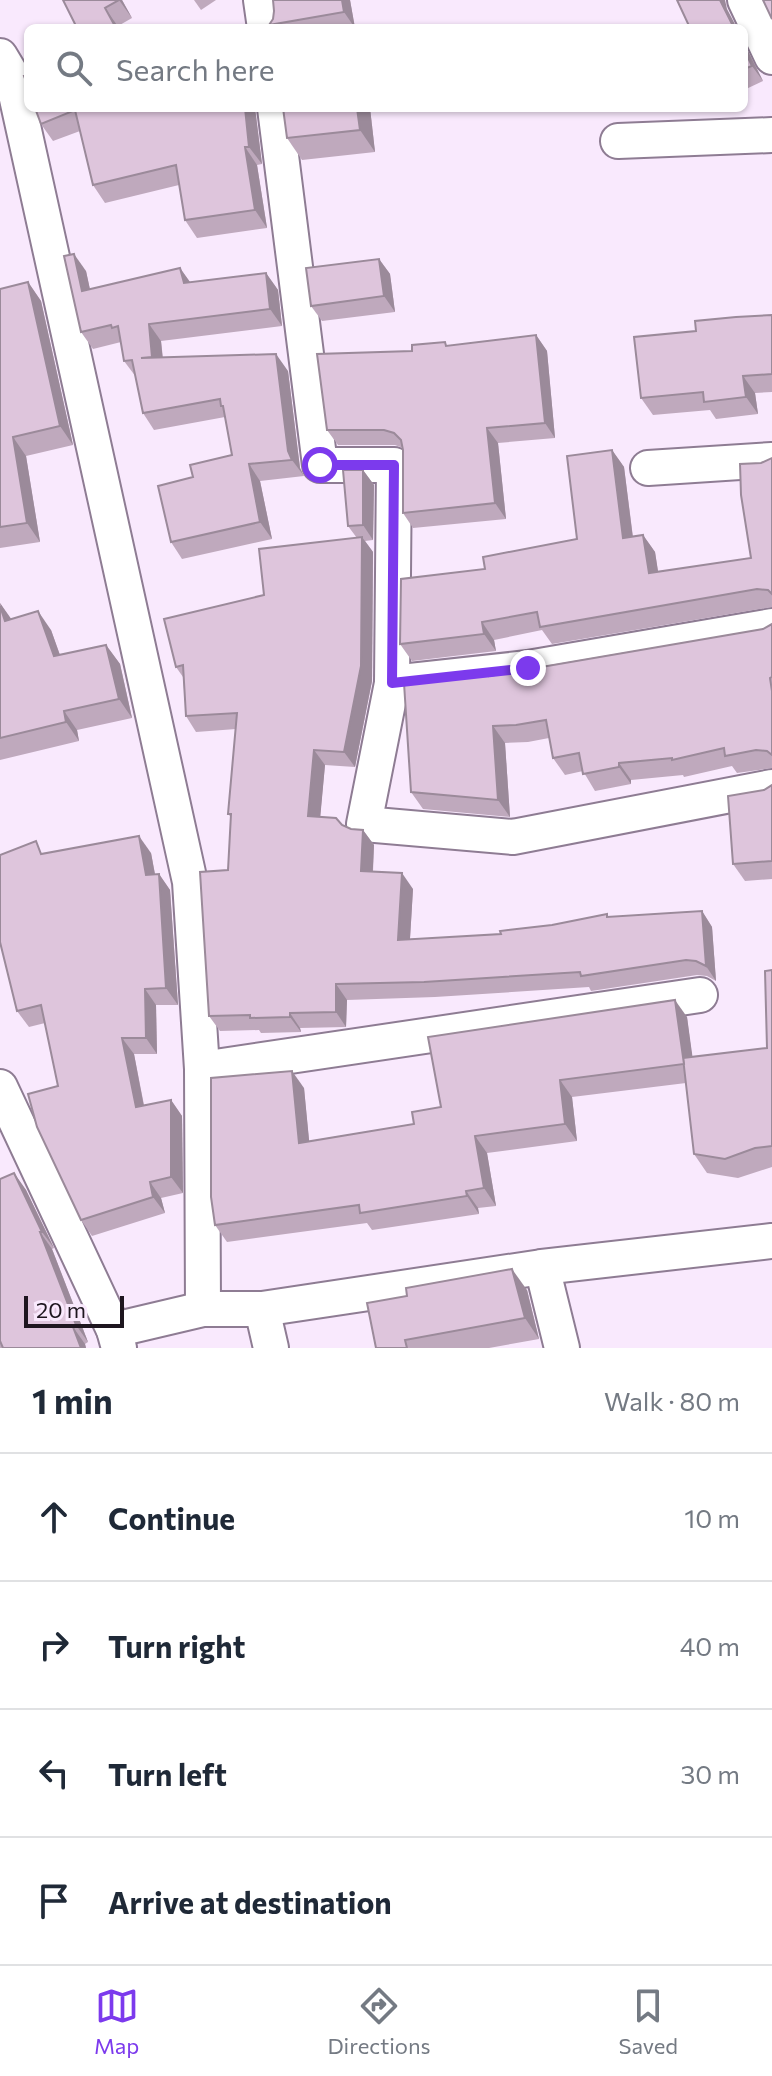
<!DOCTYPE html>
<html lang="en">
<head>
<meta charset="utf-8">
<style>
  :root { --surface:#fff; --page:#f6f6f7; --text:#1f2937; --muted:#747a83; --line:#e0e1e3; --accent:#7c3aed }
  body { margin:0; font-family:Commissioner,sans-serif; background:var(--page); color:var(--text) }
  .scale { position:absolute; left:24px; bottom:20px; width:100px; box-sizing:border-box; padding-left:8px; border:4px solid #1e161f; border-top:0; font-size:22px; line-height:28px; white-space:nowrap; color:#1e161f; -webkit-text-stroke:6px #f9e9fd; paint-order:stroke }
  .stop { position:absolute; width:24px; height:24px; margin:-18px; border:6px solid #7c3aed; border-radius:50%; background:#fff }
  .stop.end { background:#7c3aed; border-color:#fff; box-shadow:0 2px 8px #0008 }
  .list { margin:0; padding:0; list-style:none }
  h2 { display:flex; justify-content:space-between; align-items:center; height:104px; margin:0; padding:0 32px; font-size:34px }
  h2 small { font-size:26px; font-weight:400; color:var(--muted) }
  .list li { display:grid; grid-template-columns:52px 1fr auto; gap:24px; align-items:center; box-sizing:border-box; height:128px; padding:0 32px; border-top:2px solid var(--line) }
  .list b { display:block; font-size:30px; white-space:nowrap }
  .list em { font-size:26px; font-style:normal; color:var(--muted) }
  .icon { flex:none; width:44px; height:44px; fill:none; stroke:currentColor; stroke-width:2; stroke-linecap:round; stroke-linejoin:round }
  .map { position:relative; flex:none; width:772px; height:1348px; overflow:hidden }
  .search { position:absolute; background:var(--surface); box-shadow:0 2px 6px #0004; left:24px; right:24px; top:24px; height:88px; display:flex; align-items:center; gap:20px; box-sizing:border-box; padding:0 28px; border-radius:12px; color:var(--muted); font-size:30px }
  .sheet { height:616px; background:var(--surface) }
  nav { display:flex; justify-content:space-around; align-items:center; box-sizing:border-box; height:112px; border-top:2px solid var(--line); background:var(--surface); font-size:22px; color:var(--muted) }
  nav a { display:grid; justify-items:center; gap:4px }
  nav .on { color:var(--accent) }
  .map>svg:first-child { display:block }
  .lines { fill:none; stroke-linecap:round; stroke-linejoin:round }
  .minor-casing { stroke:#8e7c93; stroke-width:38 }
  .minor { stroke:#fff; stroke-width:34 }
  .wall { fill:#bfa9bd }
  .shaded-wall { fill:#9b8a9a }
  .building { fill:#dec5dc; stroke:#9b8a9a; stroke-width:2 }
  .route { stroke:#7c3aed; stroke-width:10 }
</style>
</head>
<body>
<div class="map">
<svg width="772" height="1348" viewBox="0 0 772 1348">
  <rect width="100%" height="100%" fill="#f9e9fd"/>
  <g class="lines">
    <defs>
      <g id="minor">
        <path d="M261 0 265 28"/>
        <path d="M745 0 772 57"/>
        <path d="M0 56 12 76 190 882 202 1069 203 1309"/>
        <path d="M275 108 320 465H394L392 683 364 824 513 837 772 787"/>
        <path d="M618 141 772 135"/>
        <path d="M648 468 772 460"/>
        <path d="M392 683 528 668 772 626"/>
        <path d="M202 1069 700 995"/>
        <path d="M0 1087 114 1330 119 1348"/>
        <path d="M542 1267 562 1348"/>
        <path d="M262 1309 271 1348"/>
        <path d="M114 1330 203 1309H262L542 1267 772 1241"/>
      </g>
    </defs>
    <!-- minor casing -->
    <use href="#minor" class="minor-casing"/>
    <!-- minor -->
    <use href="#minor" class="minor"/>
  </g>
  <!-- wall -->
  <g class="wall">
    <path d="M63 0H122L132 18 118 26 119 28H77Z"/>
    <path d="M194 0H216L201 10Z"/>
    <path d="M273 0H350L355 28H272L269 25 273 19 274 11Z"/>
    <path d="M744 43 763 81 744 90Z"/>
    <path d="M35 108H255L262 164 257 165 267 228 197 238 185 220 179 185 105 203 93 185 80 131 53 141 41 124Z"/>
    <path d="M370 108 375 152 302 160 287 138Z"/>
    <path d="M379 259 390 274 395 312 322 321 311 306Z"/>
    <path d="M180 268 190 282 266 273 278 290 282 326 161 341 163 358 288 371 300 468 304 476 260 481 272 539 182 559 171 542 193 477 232 455 225 417 154 430 143 413 136 377 124 361 121 342 93 349 81 332 86 271 90 290Z"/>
    <path d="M28 282 41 301 73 445 26 456 40 542 0 548V289Z"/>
    <path d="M772 315V392L755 393 758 414 716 419 710 410 653 415 641 398 696 331Z"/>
    <path d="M536 335 547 351 555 438 498 443 506 519 413 528 403 513V448L395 445H338L327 430 412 351Z"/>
    <path d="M612 450 624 467 633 537 643 535 655 552 658 572 751 558 761 463 772 458V607L552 644 542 630 494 640 496 651 412 661 400 644 485 569 577 539Z"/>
    <path d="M363 470 374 485 373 540 365 541 373 552 372 681 355 767 325 765 320 817 351 829 363 830 374 845 373 872 413 889 410 939 501 934 609 917 702 911 712 927 716 981 707 976 697 975 591 991 589 987 435 997 347 1000 346 1027 300 1028 301 1032 261 1033 259 1030 220 1031 209 1016 228 870 231 817 228 814 236 729 196 732 186 716 183 677 176 667 264 595 357 538 348 526Z"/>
    <path d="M0 603 11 620 51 630 60 655 106 645 120 664 132 718 77 730 79 741 0 760Z"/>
    <path d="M772 624V768L737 773 732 766 684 777 683 775 631 780V784L595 791 583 771 565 775 553 758 549 738 528 742 505 743 510 817 423 809 411 792 490 675 763 629Z"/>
    <path d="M772 785V879L745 881 733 864 764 790Z"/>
    <path d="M44 853H151L155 874H159L170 890 178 1005H156L157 1054H134L144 1105 171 1100 182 1116 183 1193 161 1198 165 1213 92 1236 81 1220 58 1086 45 1023 29 1027 17 1011Z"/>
    <path d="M772 970V1167L738 1178 707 1173 694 1154 686 1083 572 1097 577 1141 487 1153 496 1206 478 1208 479 1214 372 1230 367 1223 227 1242 215 1225 304 1088 309 1141 414 1124 441 1107 687 1017 692 1057 767 1048Z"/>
    <path d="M14 1173 26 1190 54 1248 52 1249 88 1342 85 1344 86 1348H0V1179Z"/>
    <path d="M527 1290 539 1339 489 1348H376Z"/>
  </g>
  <!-- shaded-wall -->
  <g class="shaded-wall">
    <path d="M119 0H122L132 18Z"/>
    <path d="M342 0H350L355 28 344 12Z"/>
    <path d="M720 0H725L727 9 737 28H734Z"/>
    <path d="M105 8 119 28H116Z"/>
    <path d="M744 43 763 81 752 66 744 49Z"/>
    <path d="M245 108H255L262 164 249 147Z"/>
    <path d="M357 108H370L375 152 360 130Z"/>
    <path d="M245 147 257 165 267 228 255 210Z"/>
    <path d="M74 254 86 271 94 308 82 291Z"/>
    <path d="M379 259 390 274 395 312 384 296Z"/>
    <path d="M180 268 192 285 184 283Z"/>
    <path d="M266 273 278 290 282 326 270 309Z"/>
    <path d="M28 282 41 301 73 445 60 426Z"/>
    <path d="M149 324 161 341 164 374 152 357Z"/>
    <path d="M536 335 547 351 555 438 545 423Z"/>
    <path d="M276 354 288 371 300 468 304 476 292 460 288 451Z"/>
    <path d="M743 376 755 393 758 414 746 397Z"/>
    <path d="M487 428 498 443 506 519 495 503Z"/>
    <path d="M13 437 26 456 40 542 27 523Z"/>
    <path d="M612 450 624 467 635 555 623 538Z"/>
    <path d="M249 464 260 481 272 539 260 522Z"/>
    <path d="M363 470 374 485 373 540 363 525Z"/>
    <path d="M643 535 655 552 661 590 649 573Z"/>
    <path d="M362 537 373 552 372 681 355 767 344 752Z"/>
    <path d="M0 603 12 620 5 621Z"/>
    <path d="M38 611 51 630 67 675 54 656Z"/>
    <path d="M482 622 494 640 496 651 484 634Z"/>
    <path d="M106 645 120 664 132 718 119 699Z"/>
    <path d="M64 711 77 730 79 741 66 722Z"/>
    <path d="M493 726 505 743 510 817 498 800Z"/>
    <path d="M314 750 325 765 319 831 308 816Z"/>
    <path d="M619 763 631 780V784L619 767Z"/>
    <path d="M363 830 374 845 372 886 361 871Z"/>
    <path d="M139 836 151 853 158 891 146 875Z"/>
    <path d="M402 873 413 889 409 955 398 940Z"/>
    <path d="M159 874 170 890 178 1005 166 988Z"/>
    <path d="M702 911 712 927 716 981 706 966Z"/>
    <path d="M336 984 347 1000 346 1027 336 1012Z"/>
    <path d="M145 989 156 1005 157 1054 146 1038Z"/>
    <path d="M675 1000 687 1017 696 1082 684 1064Z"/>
    <path d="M290 1013 300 1028 301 1032 290 1017Z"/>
    <path d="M122 1038 134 1054 147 1123 136 1107Z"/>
    <path d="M292 1071 304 1088 311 1160 299 1143Z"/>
    <path d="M560 1080 572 1097 577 1141 565 1124Z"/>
    <path d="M171 1100 182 1116 183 1193 171 1177Z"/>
    <path d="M475 1136 487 1153 496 1206 484 1188Z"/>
    <path d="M14 1173 26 1190 54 1248 42 1232Z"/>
    <path d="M150 1182 161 1198 165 1213 153 1197Z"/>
    <path d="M466 1191 478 1208 479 1214 467 1196Z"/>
    <path d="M40 1232 52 1249 88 1342 76 1325Z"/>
    <path d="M512 1269 527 1290 539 1339 525 1318Z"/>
    <path d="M73 1327 85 1344 86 1348H81Z"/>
  </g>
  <!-- building -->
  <g class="building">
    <path d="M63 0H119L105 8 116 28H77Z"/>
    <path d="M273 0H342L344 12 269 25 273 19 274 11Z"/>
    <path d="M677 0H720L734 28H690Z"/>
    <path d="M763 0H772V19Z"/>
    <path d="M744 49 752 66 744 69Z"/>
    <path d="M28 75V87L24 76Z"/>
    <path d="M35 108H245L249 147H245L255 210 185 220 176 165 93 185 75 110 41 124Z"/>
    <path d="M283 108H357L360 130 287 138Z"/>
    <path d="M74 254 82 291 180 268 184 283 266 273 270 309 149 324 152 357 141 358 276 354 288 451 292 460 249 464 260 522 171 542 158 486 193 477 190 465 232 455 223 406H221L220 399 143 413 132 360 124 361 118 326 112 328 111 325 81 332 64 256Z"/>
    <path d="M379 259 384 296 311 306 306 268Z"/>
    <path d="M28 282 60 426 13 437 27 523 0 527V289Z"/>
    <path d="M772 315V374L743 376 746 397 704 402 703 392 641 398 634 337 696 331 695 321 736 317Z"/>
    <path d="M536 335 545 423 487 428 495 503 403 513V450L401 440 394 433 384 430H327L317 354 412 351V345L445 342 446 346Z"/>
    <path d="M612 450 623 538 643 535 649 573 751 558 741 495 740 464 761 463 772 458V594L768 590 757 589 540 627 537 612 482 622 484 634 400 644 401 579 485 569 483 557 577 539 567 456Z"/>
    <path d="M343 470H363V525L348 526Z"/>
    <path d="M362 537 361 666 344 752 314 750 308 816 336 818 342 825 351 829 363 830 361 871 402 873 398 940 501 934 500 931 552 925 607 914V917L702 911 706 966 696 961 686 960 581 976 580 972 424 982 336 984V1012L290 1013V1017L250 1018V1015L209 1016 200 872 228 870 231 814H228L237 713 186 716 183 665 176 667 164 619 264 595 259 549Z"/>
    <path d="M0 606 5 621 38 611 54 656 106 645 119 699 64 711 66 722 0 738Z"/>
    <path d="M772 624V677L770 678 772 691V755L767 751 756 750 725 756 724 748 672 760V758L619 763V767L583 774 579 753 553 758 546 720 516 725 493 726 498 800 411 792 404 683 489 674V676L763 629Z"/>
    <path d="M772 785V861L733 864 728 796 764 790Z"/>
    <path d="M139 836 146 875 159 874 166 988 145 989 146 1038H122L136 1107 171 1100V1177L150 1182 153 1197 81 1220 37 1127 28 1094 58 1086 41 1005 17 1011 0 942V855L36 841 41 854Z"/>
    <path d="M772 970V1146L755 1148 725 1159 694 1154 683 1058 767 1048 765 971Z"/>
    <path d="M675 1000 684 1064 560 1080 565 1124 475 1136 484 1188 466 1191 467 1196 360 1213 359 1205 215 1225 211 1197V1078L292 1071 299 1143 414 1124 412 1112 441 1107 428 1037Z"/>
    <path d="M14 1173 42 1232H40L76 1325 73 1327 81 1348H3L0 1341V1179Z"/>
    <path d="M512 1269 525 1318 405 1340 407 1348H376L367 1303 407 1296 406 1288Z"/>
  </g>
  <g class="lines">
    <!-- route -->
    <path class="route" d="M320 465H394L392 683 528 668"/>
  </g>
</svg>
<div class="scale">20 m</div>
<div class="stop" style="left:320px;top:465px"></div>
<div class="stop end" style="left:528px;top:668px"></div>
<div class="search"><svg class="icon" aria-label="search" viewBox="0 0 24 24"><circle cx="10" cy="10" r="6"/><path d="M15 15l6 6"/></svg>Search here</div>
</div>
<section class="sheet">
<h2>1 min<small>Walk · 80 m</small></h2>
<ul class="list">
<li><svg class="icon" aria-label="ahead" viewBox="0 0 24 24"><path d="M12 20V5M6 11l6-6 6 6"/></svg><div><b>Continue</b></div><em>10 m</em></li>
<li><svg class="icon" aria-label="right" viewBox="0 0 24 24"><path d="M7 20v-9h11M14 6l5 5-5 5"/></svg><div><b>Turn right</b></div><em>40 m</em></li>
<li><svg class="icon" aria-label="left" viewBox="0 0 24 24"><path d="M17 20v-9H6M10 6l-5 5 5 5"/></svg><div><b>Turn left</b></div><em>30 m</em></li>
<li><svg class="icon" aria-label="arrive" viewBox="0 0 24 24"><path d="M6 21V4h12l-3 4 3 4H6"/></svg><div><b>Arrive at destination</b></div></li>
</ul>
</section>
<nav>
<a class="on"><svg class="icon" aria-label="map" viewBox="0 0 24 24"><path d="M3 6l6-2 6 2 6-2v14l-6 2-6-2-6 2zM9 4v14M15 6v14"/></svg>Map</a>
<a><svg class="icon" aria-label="directions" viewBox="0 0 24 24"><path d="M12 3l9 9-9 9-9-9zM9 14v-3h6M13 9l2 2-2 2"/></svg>Directions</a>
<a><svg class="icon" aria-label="saved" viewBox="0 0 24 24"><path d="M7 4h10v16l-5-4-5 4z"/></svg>Saved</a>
</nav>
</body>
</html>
